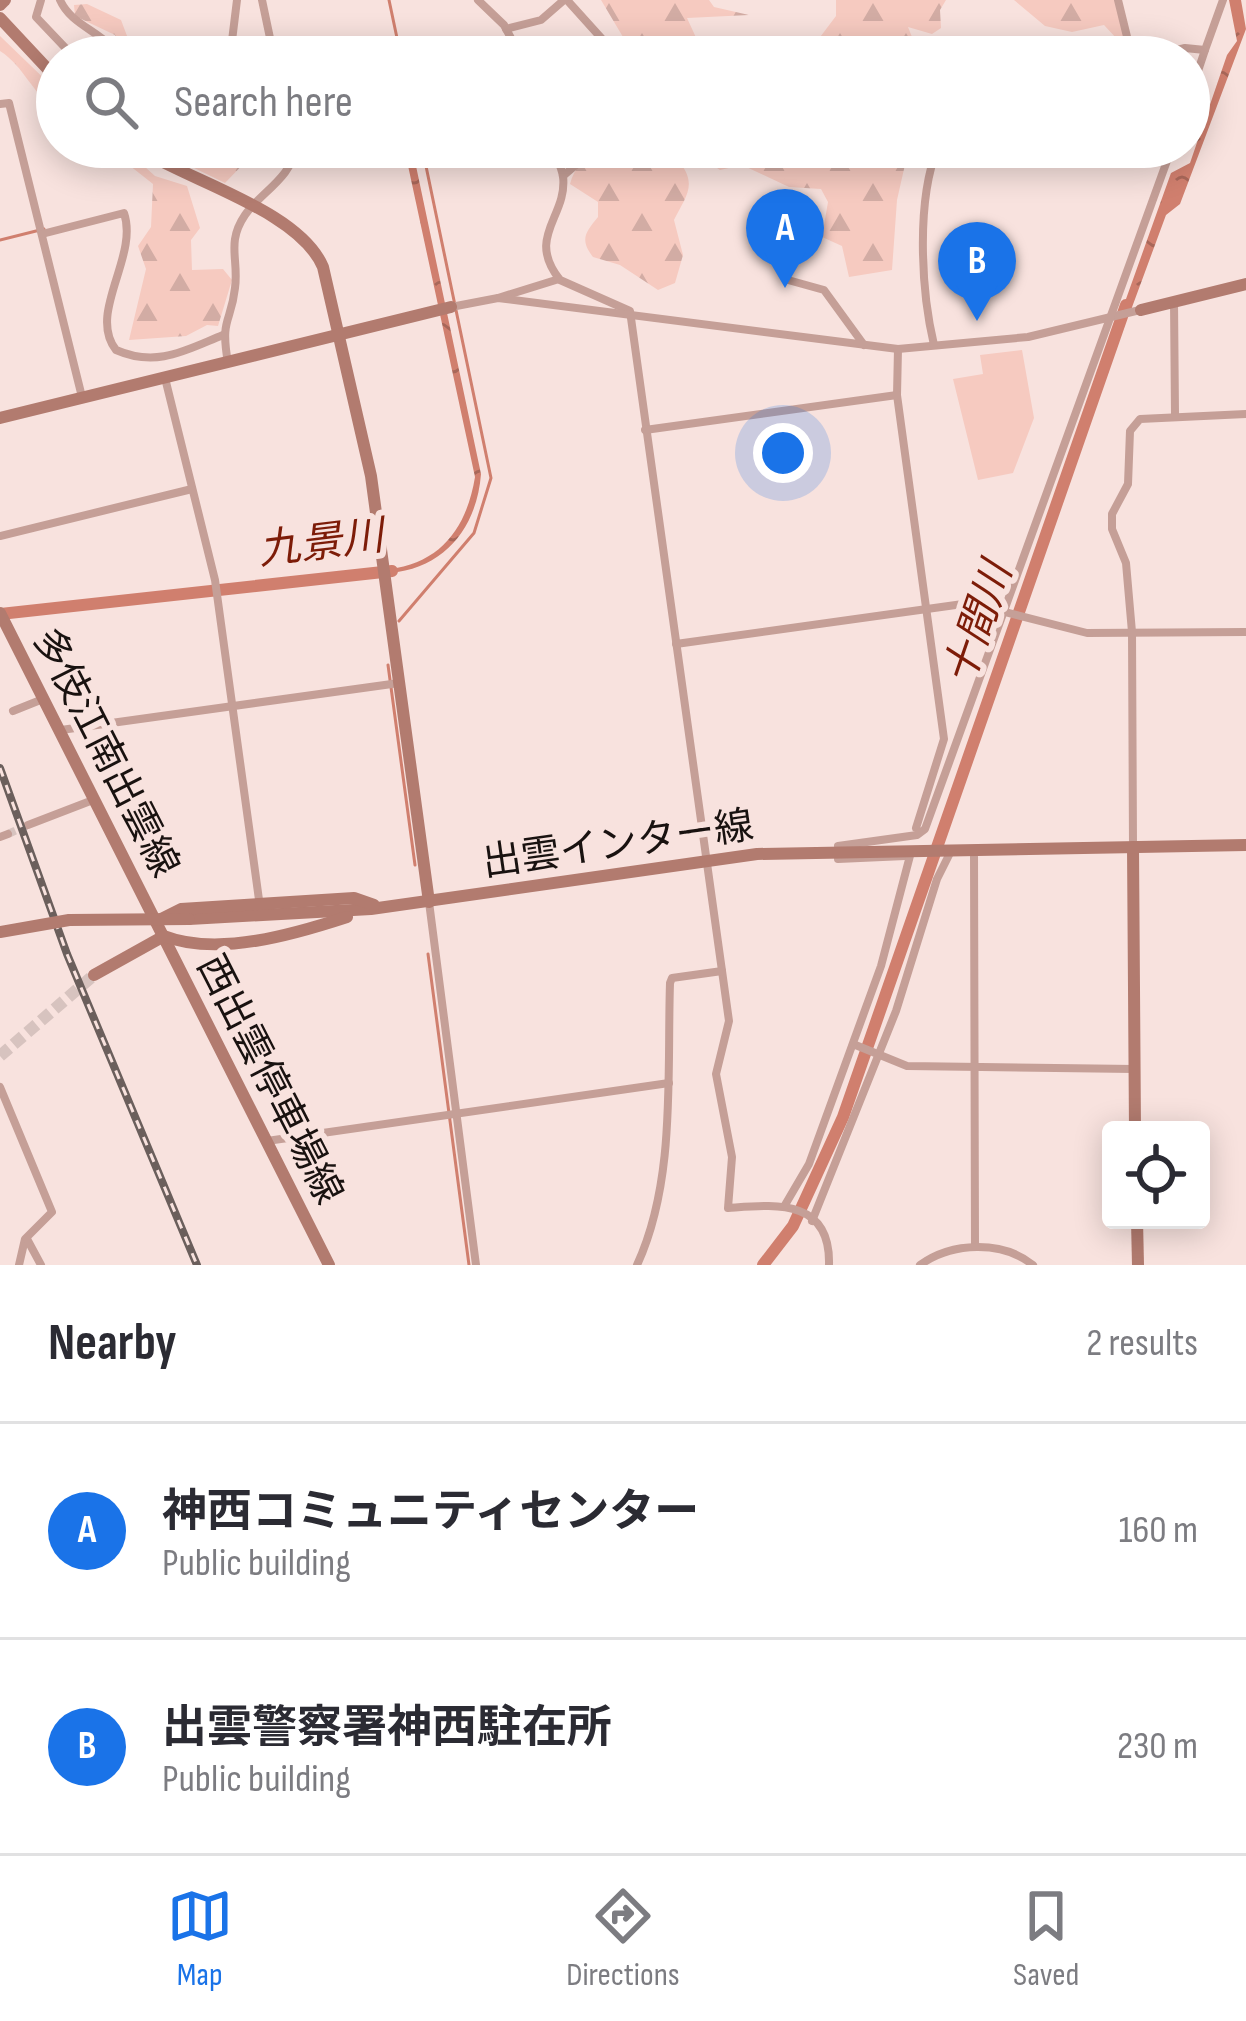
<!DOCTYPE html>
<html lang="en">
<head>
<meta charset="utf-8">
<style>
  :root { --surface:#fff; --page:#f2f2f3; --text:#2b2b33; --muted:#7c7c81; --line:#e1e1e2; --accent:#1a73e8 }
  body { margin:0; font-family:"Sofia Sans Condensed","Noto Sans JP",sans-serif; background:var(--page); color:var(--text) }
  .controls { position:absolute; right:36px; bottom:36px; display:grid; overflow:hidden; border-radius:12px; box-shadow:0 6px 30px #0003 }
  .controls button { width:108px; height:108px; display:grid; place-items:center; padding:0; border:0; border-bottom:3px solid var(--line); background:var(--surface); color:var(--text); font:60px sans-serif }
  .you { position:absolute; left:783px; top:453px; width:42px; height:42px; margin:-30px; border:9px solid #fff; border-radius:50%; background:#1a73e8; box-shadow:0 0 0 18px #1a73e833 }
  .badge { display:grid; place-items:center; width:78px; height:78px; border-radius:50%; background:var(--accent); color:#fff; font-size:39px; font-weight:700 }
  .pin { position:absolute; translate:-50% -99px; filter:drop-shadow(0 3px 6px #0008) }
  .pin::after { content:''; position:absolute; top:63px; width:42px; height:36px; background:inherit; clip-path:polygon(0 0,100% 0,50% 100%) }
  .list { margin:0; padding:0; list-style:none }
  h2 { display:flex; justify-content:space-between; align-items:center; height:156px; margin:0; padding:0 48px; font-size:51px }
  h2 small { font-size:39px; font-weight:400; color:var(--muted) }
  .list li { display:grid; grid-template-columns:78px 1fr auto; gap:36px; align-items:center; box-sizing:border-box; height:216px; padding:0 48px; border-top:3px solid var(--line) }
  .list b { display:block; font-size:45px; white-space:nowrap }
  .list p { margin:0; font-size:39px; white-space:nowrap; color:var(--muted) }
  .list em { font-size:39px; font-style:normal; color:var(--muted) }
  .icon { flex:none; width:66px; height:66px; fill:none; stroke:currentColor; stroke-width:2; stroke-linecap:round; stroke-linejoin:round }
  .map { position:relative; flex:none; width:1246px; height:1265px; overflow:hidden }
  .search { position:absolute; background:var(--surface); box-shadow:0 6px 30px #0003; left:36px; right:36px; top:36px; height:132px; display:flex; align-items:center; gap:30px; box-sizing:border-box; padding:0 42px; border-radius:66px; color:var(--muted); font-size:45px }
  .sheet { height:588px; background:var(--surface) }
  nav { display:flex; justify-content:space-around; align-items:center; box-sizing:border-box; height:168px; border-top:3px solid var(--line); background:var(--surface); font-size:33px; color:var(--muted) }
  nav a { display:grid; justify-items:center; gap:6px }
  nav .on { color:var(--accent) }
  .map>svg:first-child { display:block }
  .grass { fill:#f6cac0 }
  .forest { fill:url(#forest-firs) }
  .water { fill:url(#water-ripples) }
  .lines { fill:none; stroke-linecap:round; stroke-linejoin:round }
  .stream { stroke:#d07f6e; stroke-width:3 }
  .river { stroke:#d07f6e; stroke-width:12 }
  .street-tunnel { stroke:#d7c3bf; stroke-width:8; stroke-dasharray:8 4; stroke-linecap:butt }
  .secondary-tunnel { stroke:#d7c3bf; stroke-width:12; stroke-dasharray:12 6; stroke-linecap:butt }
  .street { stroke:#c59f97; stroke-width:8 }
  .secondary { stroke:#b27b6f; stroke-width:12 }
  .rail-casing { stroke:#6b5f5c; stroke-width:8 }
  .rail { stroke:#f8e2de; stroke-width:3; stroke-dasharray:9; stroke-linecap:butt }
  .secondary-bridge { stroke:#b27b6f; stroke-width:12 }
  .labels { text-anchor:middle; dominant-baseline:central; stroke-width:12; stroke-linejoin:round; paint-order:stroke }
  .street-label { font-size:39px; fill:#191210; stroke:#f8e2de }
  .water-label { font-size:42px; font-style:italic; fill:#7d1c08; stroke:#f8e2de }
</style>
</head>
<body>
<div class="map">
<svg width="1246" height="1265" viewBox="0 0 1246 1265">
  <defs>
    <pattern id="forest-firs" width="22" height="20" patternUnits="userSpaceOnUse" patternTransform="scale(3)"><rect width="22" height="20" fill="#f6cac0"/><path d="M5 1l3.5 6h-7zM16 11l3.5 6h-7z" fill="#d2aca4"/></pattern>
    <pattern id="water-ripples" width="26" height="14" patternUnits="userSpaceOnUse" patternTransform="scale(3)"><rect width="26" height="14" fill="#d07f6e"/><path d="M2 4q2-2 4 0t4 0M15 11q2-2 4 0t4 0" fill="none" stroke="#a86759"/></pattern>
  </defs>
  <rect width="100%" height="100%" fill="#f8e2de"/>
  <!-- grass -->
  <path class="grass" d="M1022 350 1034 418 1013 473 978 480 953 379 983 374 980 355Z"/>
  <!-- forest -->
  <g class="forest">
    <path d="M601 0H709L714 7 749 15 687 18 705 57H642L639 45 623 37Z"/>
    <path d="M836 0H946L940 10 941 28 932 34 908 27 920 57H805L836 16Z"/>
    <path d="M1014 0H1116L1129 52 1104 25 1072 32 1045 26Z"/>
    <path d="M87 4 121 20 135 57H119L115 35 75 16 74 5Z"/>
    <path d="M0 36 57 91V110C31 93 25 67 0 51Z"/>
    <path d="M84 147H123L155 176 187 186 200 228 191 240 192 270 223 269 232 280 218 326 207 325 186 336 129 340 146 269 138 246 151 227 153 184 120 158 89 155Z"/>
    <path d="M151 147H289L282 158 252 155 225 183Z"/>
    <path d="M678 147 676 158C700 184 685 197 674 220L683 255 675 283 658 290 620 265 593 257C579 239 586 232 598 217V202L570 184C583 136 639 147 678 147Z"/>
    <path d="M713 147 718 157C745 151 737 140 769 159L784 147H909L897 200 892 270 849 277 842 246 822 237 828 202 821 189 789 187 742 165 720 170 698 155 699 147Z"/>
  </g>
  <!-- water -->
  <g class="water">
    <path d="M1229 0H1241L1246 29 1180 204 1166 215 1131 310 1121 313 1171 173 1190 163 1227 55 1237 41Z"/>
    <path d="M404 147H412L481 474C477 527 445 568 390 573L389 569C442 563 467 526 475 477Z"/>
  </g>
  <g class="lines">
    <!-- stream -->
    <g class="stream">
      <path d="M389 0 401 57"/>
      <path d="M0 240 44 229"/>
      <path d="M399 621 474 533 491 478 422 147"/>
      <path d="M388 665 415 865"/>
      <path d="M428 954 469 1265"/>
    </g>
    <!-- river -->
    <g class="river">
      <path d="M0 614 392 571"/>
      <path d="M763 1265 793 1226 843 1117 1126 305"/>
    </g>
    <!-- street-tunnel -->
    <path class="street-tunnel" d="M8 834 28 825"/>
    <!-- secondary-tunnel -->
    <path class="secondary-tunnel" d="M0 1056 94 975"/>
    <!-- street -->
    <g class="street">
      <path d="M41 0 36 17 74 57"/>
      <path d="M60 0C70 23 96 30 113 48L112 57"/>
      <path d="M262 0 274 57"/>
      <path d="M478 0 504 25 521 57"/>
      <path d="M567 0 603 40 610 57"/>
      <path d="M1118 0 1132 57"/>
      <path d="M506 29 541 20 564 0"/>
      <path d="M230 57 237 0"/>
      <path d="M985 57 1006 44 1053 57"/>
      <path d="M1149 57 1185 48 1205 50 1223 0"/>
      <path d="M1189 98 1205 50"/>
      <path d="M0 104 9 103 82 397"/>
      <path d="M553 147C556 156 561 166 563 176 568 217 525 236 560 280L630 311 729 1021 716 1074 732 1157 728 1208C773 1205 831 1197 829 1265"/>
      <path d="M563 176 597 147"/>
      <path d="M42 234 124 213C139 257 87 313 116 350 157 368 186 350 223 335"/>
      <path d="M788 280 824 290 864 345"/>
      <path d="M498 298 559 279"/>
      <path d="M1174 301 1175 414"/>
      <path d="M451 307 498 298 898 349 1028 337 1140 310"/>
      <path d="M934 345C921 290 916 200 938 147"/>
      <path d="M898 349 897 395 944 739 916 828"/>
      <path d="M228 363C220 317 231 324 235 288 239 259 226 243 245 215 261 192 293 177 295 147"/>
      <path d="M165 378 215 580 260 907"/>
      <path d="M645 430 897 395"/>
      <path d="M0 536 192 489"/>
      <path d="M676 644 970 603 1087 633 1246 632"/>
      <path d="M13 711 43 699"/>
      <path d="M61 730 399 683"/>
      <path d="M28 825 93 800"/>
      <path d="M0 837 8 834"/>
      <path d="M838 846 917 835 925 829 1172 147"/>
      <path d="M1133 846 1132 632 1126 563 1112 529V514L1128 484 1130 431 1140 419 1246 414"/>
      <path d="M974 851 975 1247"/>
      <path d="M838 859 905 856"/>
      <path d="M429 902 476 1265"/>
      <path d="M853 1044 907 1066 1134 1069"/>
      <path d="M0 1087 52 1212 25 1239 19 1265"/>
      <path d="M267 1141 669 1083"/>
      <path d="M785 1205 809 1164 881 966 911 852"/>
      <path d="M812 1221 896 1011 937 879 951 851"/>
      <path d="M27 1239 41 1265"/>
      <path d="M637 1265C676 1181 667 1074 670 983L672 978 722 971"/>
      <path d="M920 1265C952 1242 1002 1240 1033 1265"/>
    </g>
    <!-- secondary -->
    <g class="secondary">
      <path d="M0 5 5 0"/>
      <path d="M0 18 57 79"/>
      <path d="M136 147C188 181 299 210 323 267L371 476 429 902"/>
      <path d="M1141 310 1246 284"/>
      <path d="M0 418 451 307"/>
      <path d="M0 613 329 1265"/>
      <path d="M1133 847 1135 1130"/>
      <path d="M189 919 371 909 757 854 1246 845"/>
      <path d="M159 920 181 909 354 898 374 905"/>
      <path d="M94 975 164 936C218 957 295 934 347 917"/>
      <path d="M1137 1220 1138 1265"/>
    </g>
    <defs>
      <path id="rail" d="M0 768 67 954 197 1265"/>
    </defs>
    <!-- rail casing -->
    <use href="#rail" class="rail-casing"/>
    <!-- rail -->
    <use href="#rail" class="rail"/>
    <!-- secondary-bridge -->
    <path class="secondary-bridge" d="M0 932 69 920 189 919"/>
  </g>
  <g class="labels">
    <!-- street labels -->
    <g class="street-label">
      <text transform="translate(105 753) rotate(63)">多伎江南出雲線</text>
      <text transform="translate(618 845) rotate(-8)">出雲インター線</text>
      <text transform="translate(269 1080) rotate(63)">西出雲停車場線</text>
    </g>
    <!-- water labels -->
    <g class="water-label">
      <text transform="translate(321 544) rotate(-7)">九景川</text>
      <text transform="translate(979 624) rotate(-71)">十間川</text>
    </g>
  </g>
</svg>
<div class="controls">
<button><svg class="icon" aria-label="locate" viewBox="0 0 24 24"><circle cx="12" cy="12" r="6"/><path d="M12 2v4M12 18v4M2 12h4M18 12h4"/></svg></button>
</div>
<div class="you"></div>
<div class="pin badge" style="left:785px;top:288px">A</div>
<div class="pin badge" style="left:977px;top:321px">B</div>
<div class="search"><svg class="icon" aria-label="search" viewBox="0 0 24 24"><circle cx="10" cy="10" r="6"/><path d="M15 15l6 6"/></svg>Search here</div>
</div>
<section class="sheet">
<h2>Nearby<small>2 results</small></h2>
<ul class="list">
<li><span class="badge">A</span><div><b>神西コミュニティセンター</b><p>Public building</p></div><em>160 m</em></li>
<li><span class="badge">B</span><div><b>出雲警察署神西駐在所</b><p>Public building</p></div><em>230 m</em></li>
</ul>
</section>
<nav>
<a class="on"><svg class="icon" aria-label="map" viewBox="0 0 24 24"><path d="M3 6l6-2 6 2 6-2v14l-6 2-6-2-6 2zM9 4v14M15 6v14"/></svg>Map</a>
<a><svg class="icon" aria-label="directions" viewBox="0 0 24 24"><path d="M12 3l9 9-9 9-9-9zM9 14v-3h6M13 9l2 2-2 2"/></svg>Directions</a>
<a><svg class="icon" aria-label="saved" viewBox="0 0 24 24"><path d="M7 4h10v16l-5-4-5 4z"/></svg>Saved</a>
</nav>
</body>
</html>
